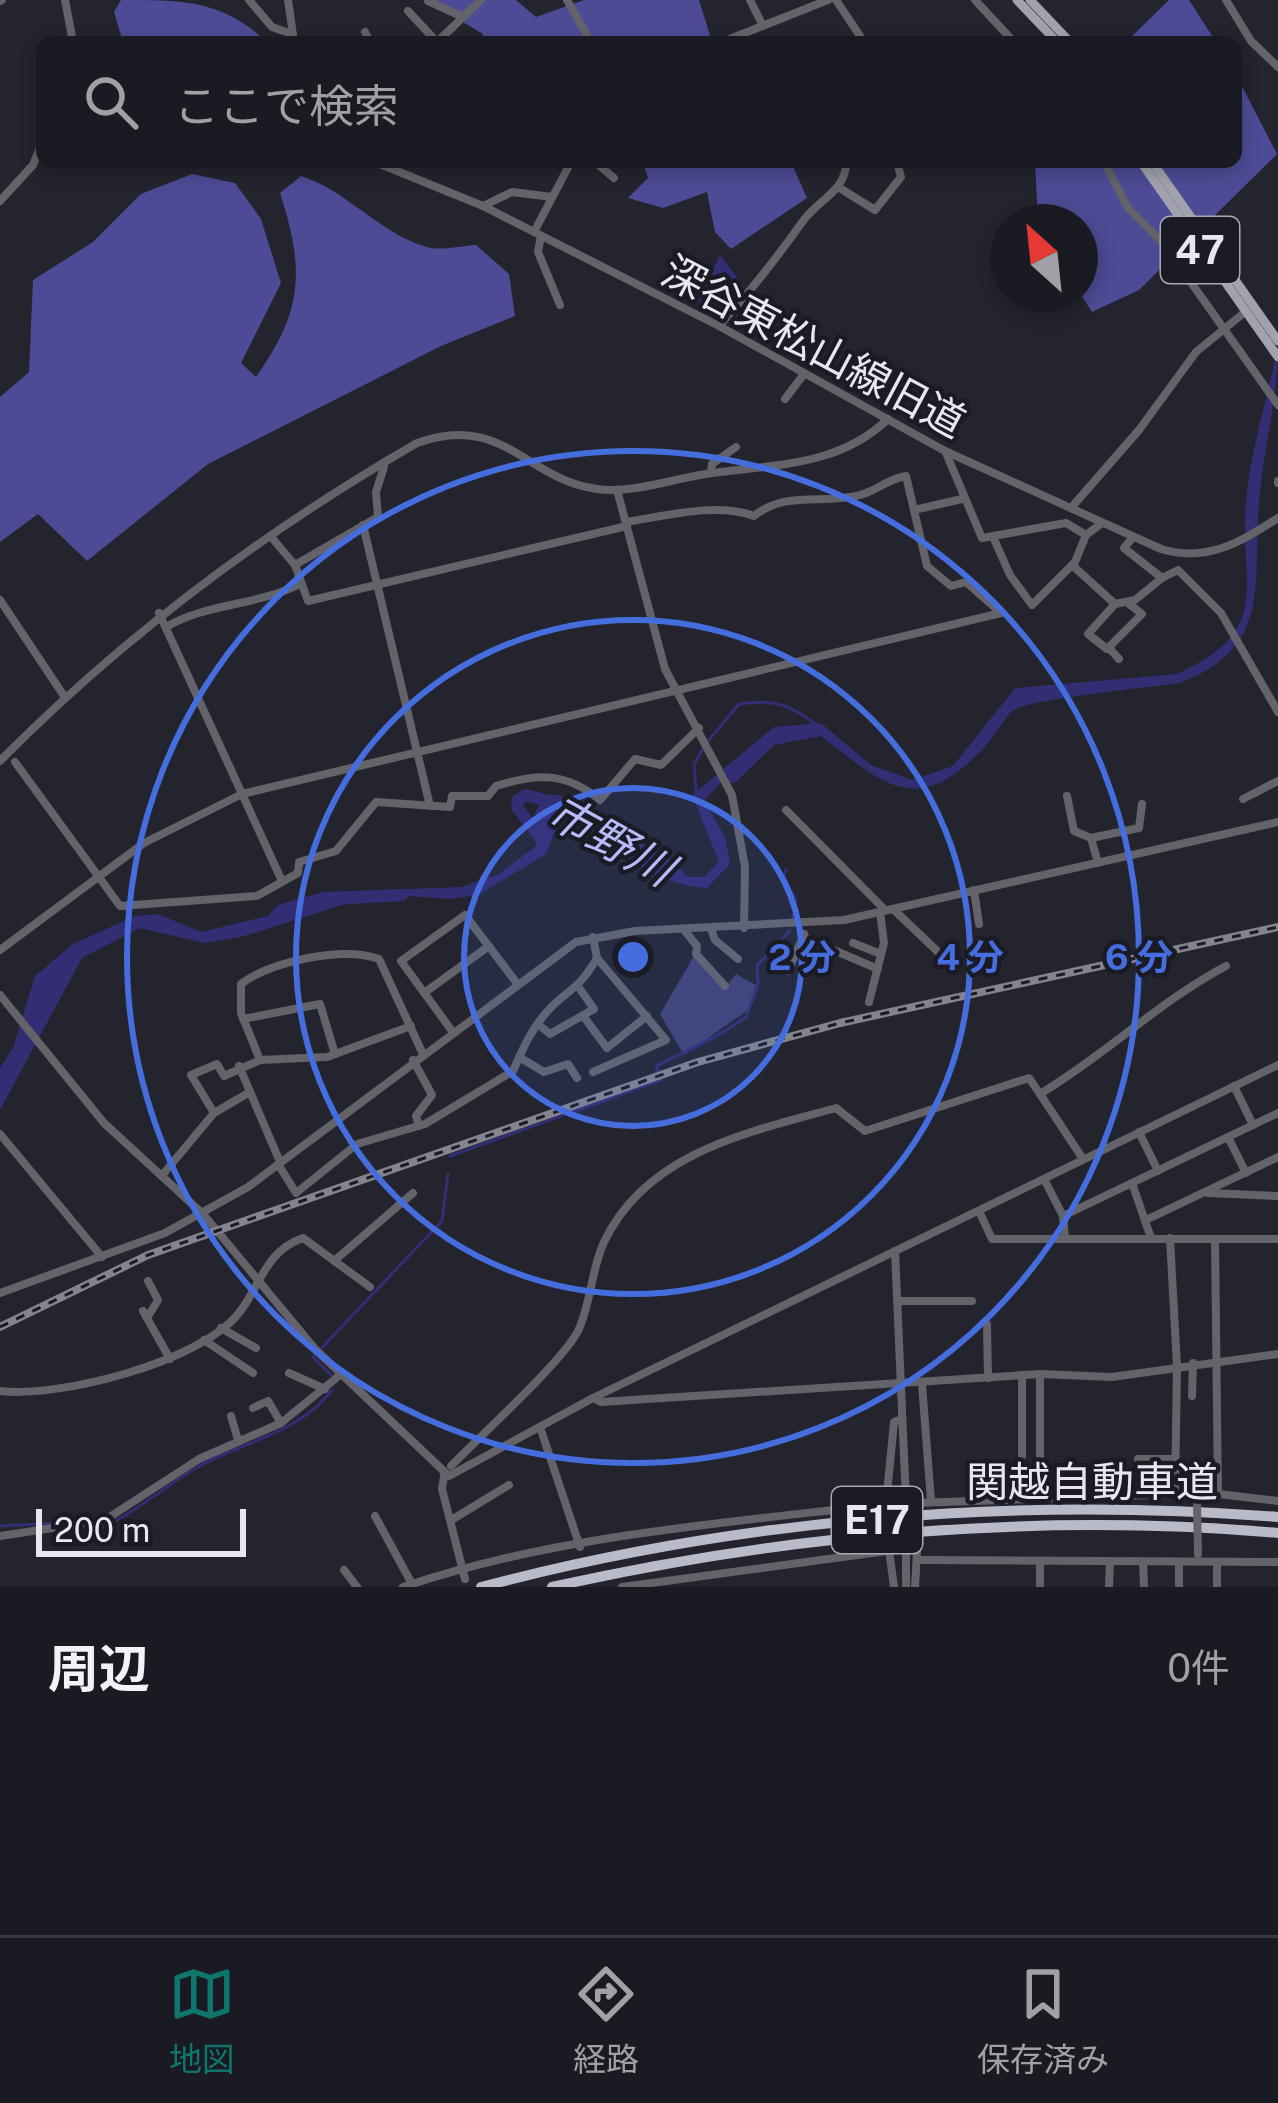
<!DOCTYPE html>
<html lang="ja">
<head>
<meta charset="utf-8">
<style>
  :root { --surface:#1a1b22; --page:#23242a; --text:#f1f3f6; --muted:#9fa1a5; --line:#383940; --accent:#0f766e }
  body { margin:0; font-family:"Public Sans","Noto Sans JP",sans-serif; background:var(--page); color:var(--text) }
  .compass { position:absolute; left:990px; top:204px; width:108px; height:108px; border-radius:50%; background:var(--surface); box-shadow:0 6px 18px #0003; rotate:333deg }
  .scale { position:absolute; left:36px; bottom:30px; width:210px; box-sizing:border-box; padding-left:12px; border:6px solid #e7e8ef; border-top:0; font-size:33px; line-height:42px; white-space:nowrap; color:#e7e8ef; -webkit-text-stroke:9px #1a1b24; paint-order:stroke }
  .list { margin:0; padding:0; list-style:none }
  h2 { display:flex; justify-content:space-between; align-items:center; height:156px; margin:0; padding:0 48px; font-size:51px }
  h2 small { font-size:39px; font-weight:400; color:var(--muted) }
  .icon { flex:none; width:66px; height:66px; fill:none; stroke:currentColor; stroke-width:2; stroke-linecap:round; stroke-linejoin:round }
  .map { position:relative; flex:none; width:1278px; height:1587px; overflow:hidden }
  .search { position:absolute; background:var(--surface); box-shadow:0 6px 18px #0003; left:36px; right:36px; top:36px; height:132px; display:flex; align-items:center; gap:30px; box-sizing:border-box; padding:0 42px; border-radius:18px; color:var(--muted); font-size:45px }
  .sheet { height:348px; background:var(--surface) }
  nav { display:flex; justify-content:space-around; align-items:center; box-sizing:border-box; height:168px; border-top:3px solid var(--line); background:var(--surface); font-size:33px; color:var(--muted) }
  nav a { display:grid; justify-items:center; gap:6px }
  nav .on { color:var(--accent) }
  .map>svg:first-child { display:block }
  .green { fill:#414173 }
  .forest { fill:#4d4b95 }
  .water { fill:#332d74 }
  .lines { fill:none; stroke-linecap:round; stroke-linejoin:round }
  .stream { stroke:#332d74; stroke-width:3 }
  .river { stroke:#332d74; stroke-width:12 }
  .minor { stroke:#636369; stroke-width:8 }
  .major { stroke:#a1a2ad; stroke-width:9 }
  .highway { stroke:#babbc8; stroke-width:10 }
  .rail-casing { stroke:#83848d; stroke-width:8 }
  .rail { stroke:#1a1b24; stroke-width:3; stroke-dasharray:9; stroke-linecap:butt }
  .minor-bridge { stroke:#636369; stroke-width:8 }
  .ring { fill:none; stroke:#456ddd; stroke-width:6 }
  .labels { text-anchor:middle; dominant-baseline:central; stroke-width:9; stroke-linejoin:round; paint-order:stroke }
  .shield { fill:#1a1b24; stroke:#aaaab2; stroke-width:3 }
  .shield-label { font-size:39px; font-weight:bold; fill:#e7e8ef }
  .street-label { font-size:42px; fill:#e7e8ef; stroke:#1a1b24 }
  .water-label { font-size:45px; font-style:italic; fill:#b7bbfa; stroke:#1a1b24 }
  .centre { fill:#456ddd; stroke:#1a1b24; stroke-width:6 }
  .ring-label { font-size:36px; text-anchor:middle; font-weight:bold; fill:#456ddd; stroke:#1a1b24; stroke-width:9; stroke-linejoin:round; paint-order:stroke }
</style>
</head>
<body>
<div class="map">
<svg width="1278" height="1587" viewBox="0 0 1278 1587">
  <rect width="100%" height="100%" fill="#23242e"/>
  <!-- green -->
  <path class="green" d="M694 956 725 988 736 974 756 985 748 1010 684 1055 660 1014Z"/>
  <!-- forest -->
  <g class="forest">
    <path d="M121 0C185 0 221 0 267 42H123L114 12Z"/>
    <path d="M426 0H516L536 17 584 0H699L712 42H480L483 34Z"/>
    <path d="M1169 0H1189L1216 42H1126Z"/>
    <path d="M1236 75 1277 154 1139 290 1092 312 1080 293V222H1038L1035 162H1236Z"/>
    <path d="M643 162H791L807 198 731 249 715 232 707 192 663 208 628 198 648 178Z"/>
    <path d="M192 174 235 183 261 219 281 283 241 363 256 377C303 311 305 270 280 193L301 176C348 191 380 234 427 247 441 251 461 246 476 245L509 274 515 316 441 346 208 464 87 561 38 514 0 542V397L29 372 33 280 93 242 141 194Z"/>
  </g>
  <!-- water -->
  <g class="water">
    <path d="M720 255 745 288 720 317 691 298 707 283Z"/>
    <path d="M1278 346C1278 397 1265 442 1260 492 1250 578 1278 645 1180 683 1153 687 1029 699 1014 710 1003 719 995 736 985 747 917 818 887 787 821 736L774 745 735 783 721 782 704 801 725 837 730 864 707 888C656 887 604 840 561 813L546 854 478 895 450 899 377 894 241 937 204 943 140 928 82 958 0 1110V1068L13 1048 35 976 73 944 135 916 158 914 201 932 268 916 278 905 323 892 462 887 499 874 536 846 535 812 546 795H559L668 858 688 877H704L719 862 692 795 774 727 821 723 871 765 912 780 953 766 1015 688 1177 674C1275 629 1239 587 1246 502 1250 451 1268 397 1278 346Z"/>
  </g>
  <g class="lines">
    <!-- stream -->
    <g class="stream">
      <path d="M708 741 739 704C774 699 789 704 817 725"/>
      <path d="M696 790 694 764 703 749"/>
      <path d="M786 869 784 877 796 900 793 918"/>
      <path d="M450 1156 661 1080 656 1066C688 1051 718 1037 746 1017L758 985 757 965 790 931"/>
      <path d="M331 1375 313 1357 442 1221 448 1174"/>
      <path d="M0 1526 56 1523"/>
      <path d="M91 1531C131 1518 160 1489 196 1468 243 1441 297 1435 332 1390"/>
    </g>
    <!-- river -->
    <g class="river">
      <path d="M541 839 517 807 518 800 526 795 560 804"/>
      <path d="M351 898 402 895"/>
    </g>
    <!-- minor -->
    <g class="minor">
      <path d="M65 0 73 42"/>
      <path d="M249 0 272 27 292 34"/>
      <path d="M288 0 294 42"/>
      <path d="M567 0 591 42"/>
      <path d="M750 0 763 26"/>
      <path d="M836 0 864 42"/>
      <path d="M975 0 1014 42"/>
      <path d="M1226 0 1251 41 1278 67"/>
      <path d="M0 1 2 0"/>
      <path d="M428 1 463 17"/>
      <path d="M408 11 437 42"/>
      <path d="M365 32 370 42"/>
      <path d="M437 42 481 0"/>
      <path d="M722 42 828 0"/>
      <path d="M375 162 483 206 719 326 945 451 1161 549C1208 563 1240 542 1278 518"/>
      <path d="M595 162 614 178"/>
      <path d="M1104 162 1128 208 1163 243 1278 405"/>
      <path d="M838 187 875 210 901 177 897 162"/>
      <path d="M0 201 33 165 42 143"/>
      <path d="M483 206 512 192 552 197"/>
      <path d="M534 232 571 162"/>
      <path d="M541 236 538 252 560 305"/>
      <path d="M719 326C750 292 776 259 803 221 817 201 847 190 846 162"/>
      <path d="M785 399 804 374"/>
      <path d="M946 453 982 538 1066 523 1086 535"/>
      <path d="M711 473 712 464 736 447"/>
      <path d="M1278 481V483"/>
      <path d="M617 490 665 669 732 795 745 867 744 928"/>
      <path d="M1071 508 1139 430 1196 352 1245 312"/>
      <path d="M914 510 962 499"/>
      <path d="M363 525 430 806"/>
      <path d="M1133 537 1124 548 1162 578 1178 570 1221 613 1278 712"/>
      <path d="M272 538 295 565 308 601 627 526"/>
      <path d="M994 539 1010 575 1032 605 1075 562 1086 535 1102 523"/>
      <path d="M295 565 378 517 376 492 384 467"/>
      <path d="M1072 565 1115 604 1135 600 1162 578"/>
      <path d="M0 600 64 696"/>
      <path d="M1115 604 1088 634 1107 649 1142 614 1129 604"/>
      <path d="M159 613 282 881"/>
      <path d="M166 627C207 603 256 606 300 584"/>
      <path d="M1110 649 1119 659"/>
      <path d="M0 761C125 635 263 532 417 443 503 412 525 479 597 489 632 494 672 479 706 474 771 464 837 468 888 419"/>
      <path d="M15 762 120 906 257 896 298 873 299 862 336 851 376 802 450 807 452 796H488L496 786C538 773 566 772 600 800L635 759 661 765 699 728"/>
      <path d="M1067 796 1074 831 1091 838 1098 863"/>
      <path d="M1243 799 1278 781"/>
      <path d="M786 810 885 910"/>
      <path d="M1091 838 1139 828 1142 804"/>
      <path d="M974 890 979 924"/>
      <path d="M893 909 955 968"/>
      <path d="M711 929 715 940 738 959"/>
      <path d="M685 931 697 946 696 954 725 986"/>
      <path d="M803 937 878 969"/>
      <path d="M853 943 881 954"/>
      <path d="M0 950 144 843 242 794 1001 613 966 582 951 586 927 566 906 476C887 479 877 491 860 495 824 505 786 490 754 516 717 502 666 516 626 522"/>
      <path d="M788 971 804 934"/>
      <path d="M424 993 489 946"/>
      <path d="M0 995 104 1123 203 1214 316 1350 449 1476 593 1398 1278 1065"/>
      <path d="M869 1002 884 943 880 912"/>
      <path d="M584 1017 607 1048 647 1016"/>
      <path d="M243 1019 320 1004 335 1054"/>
      <path d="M539 1025 550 1034 594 1009 580 989"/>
      <path d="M452 1031 401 961 465 915 516 982"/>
      <path d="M519 1057 544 1072 568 1064 577 1078"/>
      <path d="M260 1060 241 1013V984C272 961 343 946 379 959L422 1052"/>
      <path d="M413 1060 432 1095 416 1116 419 1126"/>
      <path d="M239 1066 280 1162"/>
      <path d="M593 1072 666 1040 597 958"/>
      <path d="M1234 1086 1253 1125"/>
      <path d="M214 1113 191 1075 217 1064 224 1076 260 1060 327 1057 411 1026"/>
      <path d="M1139 1132 1158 1171"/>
      <path d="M0 1134 102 1257"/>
      <path d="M1228 1137 1246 1173"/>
      <path d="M1083 1159 1040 1094C1105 1055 1160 1001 1226 966"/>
      <path d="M278 1164 296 1193 357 1144 425 1124 513 1071C522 1051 529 1033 545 1014 566 989 577 993 597 958L593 937"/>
      <path d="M164 1173 214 1113 250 1092"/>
      <path d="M1044 1179 1063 1216 1065 1237"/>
      <path d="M1132 1183 1151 1238"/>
      <path d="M1208 1193 1278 1196"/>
      <path d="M979 1211 992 1239H1278"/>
      <path d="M1063 1216 1278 1113"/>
      <path d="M1148 1219 1278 1157"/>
      <path d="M1170 1238 1177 1366 1175 1494"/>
      <path d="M1215 1239 1218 1494"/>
      <path d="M895 1251 906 1501"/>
      <path d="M334 1261 413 1193"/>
      <path d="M0 1293 165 1233 248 1187 576 942 635 931 844 920 1278 822"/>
      <path d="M897 1301H972"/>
      <path d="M143 1311 170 1359"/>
      <path d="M147 1318 158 1300 148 1281"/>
      <path d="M987 1324 988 1378"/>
      <path d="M221 1328 256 1348"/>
      <path d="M204 1340 253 1373"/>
      <path d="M289 1373 325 1389"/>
      <path d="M1040 1374V1495"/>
      <path d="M1022 1375V1456"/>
      <path d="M922 1384 931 1501"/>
      <path d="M0 1391C60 1398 200 1362 239 1313 261 1285 265 1251 303 1238L370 1287"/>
      <path d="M1192 1396 1193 1363"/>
      <path d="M594 1398 601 1402 1040 1374 1112 1377 1278 1354"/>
      <path d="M253 1408 268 1401 281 1423"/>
      <path d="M231 1416 238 1440"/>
      <path d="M540 1427 580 1547"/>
      <path d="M1138 1459H1175"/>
      <path d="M451 1466C480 1436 562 1362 578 1331 591 1304 591 1270 604 1242 647 1152 749 1132 836 1108L865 1131 1029 1078 1040 1094"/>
      <path d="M444 1476 442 1489 465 1579"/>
      <path d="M886 1504 1209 1493 1278 1501"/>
      <path d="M375 1516 412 1584"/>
      <path d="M453 1519 509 1485"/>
      <path d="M0 1536 105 1520 199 1459 281 1423 340 1375"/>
      <path d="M889 1550 894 1587"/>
      <path d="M917 1560 1278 1562"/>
      <path d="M1040 1561V1587"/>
      <path d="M1143 1562 1144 1585"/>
      <path d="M344 1570 357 1587"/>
      <path d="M403 1587C556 1535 726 1523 886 1504L894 1422 902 1419"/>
      <path d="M622 1587 909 1548 917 1552 915 1587"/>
      <path d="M906 1587V1568"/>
      <path d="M1109 1587 1110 1562"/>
      <path d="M1179 1587V1562"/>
      <path d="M1217 1587V1562"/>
    </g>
    <!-- major -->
    <g class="major">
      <path d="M1017 0 1057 42"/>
      <path d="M1030 0 1070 42"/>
      <path d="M1141 162 1278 357"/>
      <path d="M1152 162 1278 341"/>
    </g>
    <!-- highway -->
    <g class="highway">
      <path d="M481 1587C739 1519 1012 1496 1278 1517"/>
      <path d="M552 1587C788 1534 1037 1512 1278 1533"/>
    </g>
    <defs>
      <path id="rail" d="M0 1327 148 1255 698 1062 840 1023 1278 927"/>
    </defs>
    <!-- rail casing -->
    <use href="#rail" class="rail-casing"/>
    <!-- rail -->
    <use href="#rail" class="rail"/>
    <!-- minor-bridge -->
    <g class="minor-bridge">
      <path d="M906 1501V1568"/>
      <path d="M1197 1502 1198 1554"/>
    </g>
  </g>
  <!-- distance rings -->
  <circle cx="633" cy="957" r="169" fill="#456ddd" fill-opacity=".12"/>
  <g class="ring">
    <circle cx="633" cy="957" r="169"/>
    <circle cx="633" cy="957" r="337"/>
    <circle cx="633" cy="957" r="506"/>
  </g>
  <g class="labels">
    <!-- shield labels -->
    <g class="shield">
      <rect x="1161" y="217" width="78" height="66" rx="9"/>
      <rect x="832" y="1487" width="90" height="66" rx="9"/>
    </g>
    <g class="shield-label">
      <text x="1200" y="250">47</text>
      <text x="877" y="1520">E17</text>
    </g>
    <!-- street labels -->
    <g class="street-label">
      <text transform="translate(814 346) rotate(28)">深谷東松山線旧道</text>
      <text x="1092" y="1481">関越自動車道</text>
    </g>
    <!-- water labels -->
    <g class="water-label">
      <text transform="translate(611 840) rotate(29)">市野川</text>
    </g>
  </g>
  <circle cx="633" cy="957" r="18" class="centre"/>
  <g class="ring-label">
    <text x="802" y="970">2 分</text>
    <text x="970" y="970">4 分</text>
    <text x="1139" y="970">6 分</text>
  </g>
</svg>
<svg class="compass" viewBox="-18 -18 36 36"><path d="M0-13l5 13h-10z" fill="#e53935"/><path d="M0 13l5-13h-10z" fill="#9fa1a5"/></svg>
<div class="scale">200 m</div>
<div class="search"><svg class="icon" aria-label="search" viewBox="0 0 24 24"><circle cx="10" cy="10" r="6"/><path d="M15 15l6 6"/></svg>ここで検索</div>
</div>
<section class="sheet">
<h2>周辺<small>0件</small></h2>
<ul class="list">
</ul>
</section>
<nav>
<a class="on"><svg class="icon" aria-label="map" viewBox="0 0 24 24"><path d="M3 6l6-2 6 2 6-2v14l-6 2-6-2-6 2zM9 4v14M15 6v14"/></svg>地図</a>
<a><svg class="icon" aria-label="directions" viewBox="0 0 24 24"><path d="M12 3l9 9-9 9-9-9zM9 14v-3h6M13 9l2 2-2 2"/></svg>経路</a>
<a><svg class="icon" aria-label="saved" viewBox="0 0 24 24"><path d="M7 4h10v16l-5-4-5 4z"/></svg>保存済み</a>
</nav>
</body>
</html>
